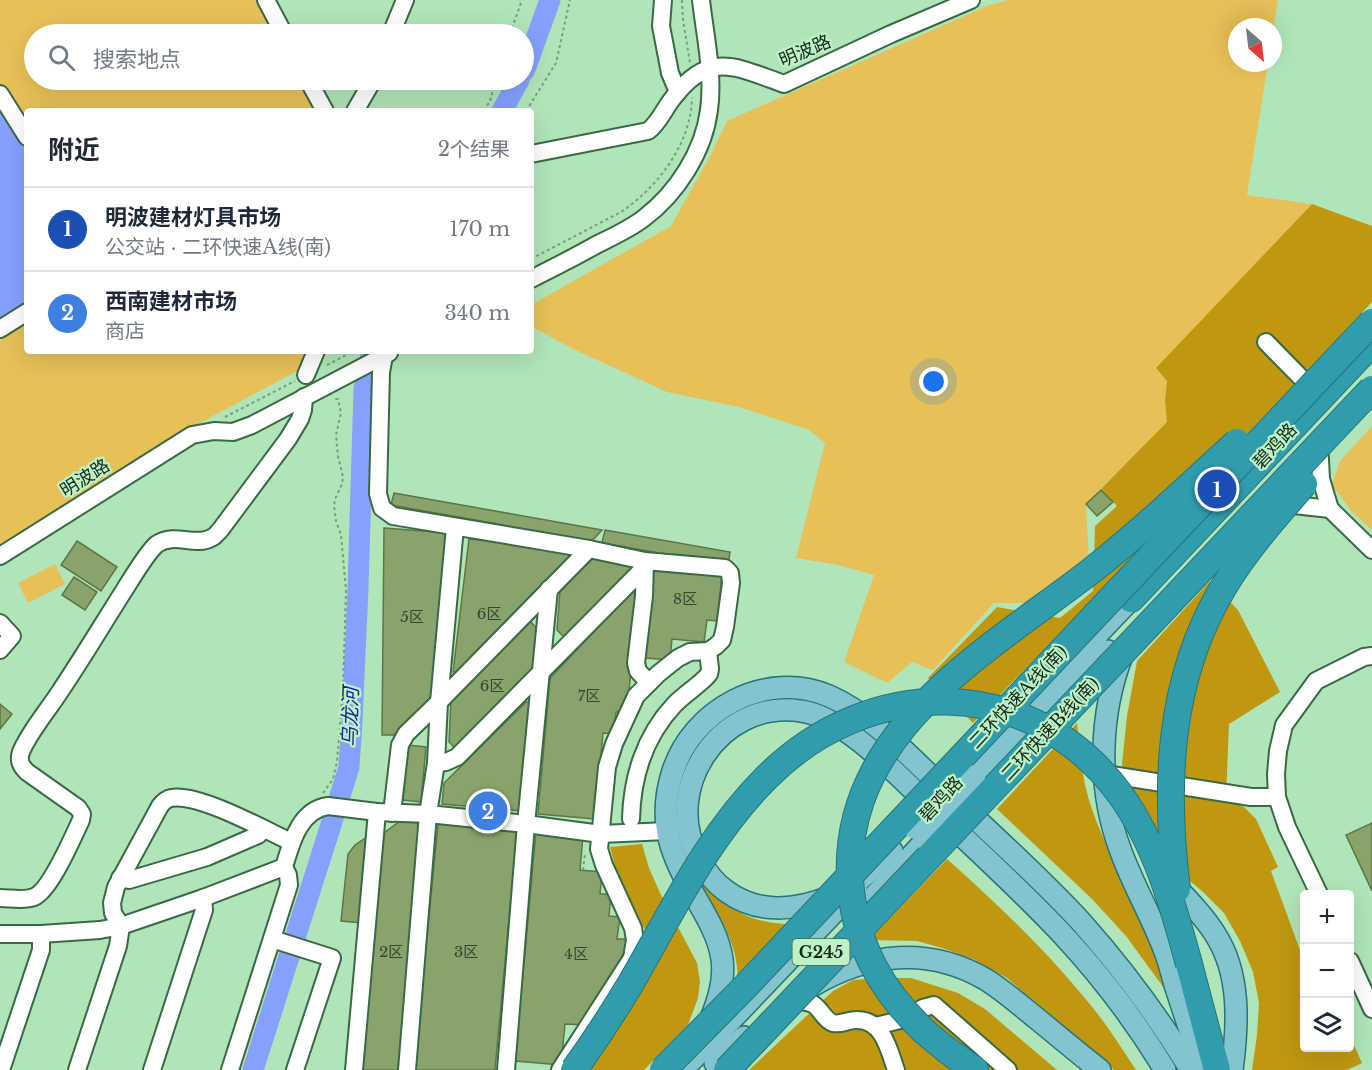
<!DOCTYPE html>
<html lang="zh">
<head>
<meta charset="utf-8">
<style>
  :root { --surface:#fff; --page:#f6f6f7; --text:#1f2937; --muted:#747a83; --line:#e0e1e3; --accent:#0f766e }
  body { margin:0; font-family:"Libre Baskerville","Noto Sans SC",serif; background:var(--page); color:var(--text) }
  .controls { position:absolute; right:18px; bottom:18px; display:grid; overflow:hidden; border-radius:6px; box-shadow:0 6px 24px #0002 }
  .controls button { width:54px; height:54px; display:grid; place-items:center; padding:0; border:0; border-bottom:2px solid var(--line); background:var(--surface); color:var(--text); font:30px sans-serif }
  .compass { position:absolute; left:1228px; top:18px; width:54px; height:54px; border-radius:50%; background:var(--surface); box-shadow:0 6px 24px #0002; rotate:152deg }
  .you { position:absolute; left:934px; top:382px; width:21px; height:21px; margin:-15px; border:4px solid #fff; border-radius:50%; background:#1a73e8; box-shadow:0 0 0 9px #1a73e833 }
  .badge { display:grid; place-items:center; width:39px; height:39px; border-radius:50%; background:var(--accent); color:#fff; font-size:20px; font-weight:700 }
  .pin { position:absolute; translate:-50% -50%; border:3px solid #fff; box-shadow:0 2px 6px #0006 }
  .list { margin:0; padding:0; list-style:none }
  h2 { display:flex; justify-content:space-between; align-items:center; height:78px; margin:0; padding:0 24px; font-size:26px }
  h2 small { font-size:20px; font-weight:400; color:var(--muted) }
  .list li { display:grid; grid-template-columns:39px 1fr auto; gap:18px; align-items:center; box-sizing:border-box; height:84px; padding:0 24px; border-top:2px solid var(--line) }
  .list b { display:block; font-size:22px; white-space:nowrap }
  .list p { margin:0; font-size:20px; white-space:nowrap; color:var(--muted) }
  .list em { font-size:20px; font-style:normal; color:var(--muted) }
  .icon { flex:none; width:33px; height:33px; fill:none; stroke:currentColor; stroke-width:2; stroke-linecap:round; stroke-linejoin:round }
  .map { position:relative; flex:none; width:1372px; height:1070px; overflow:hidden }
  .search { position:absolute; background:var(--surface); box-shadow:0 6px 24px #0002; left:24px; top:24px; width:510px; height:66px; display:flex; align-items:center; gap:15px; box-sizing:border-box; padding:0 21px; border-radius:33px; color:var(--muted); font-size:22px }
  .panel { position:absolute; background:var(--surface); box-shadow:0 6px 24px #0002; left:24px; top:108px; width:510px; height:246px; border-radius:6px }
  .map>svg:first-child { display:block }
  .green { fill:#e7c158 }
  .forest { fill:#bf9810 }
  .water { fill:#84a1fe }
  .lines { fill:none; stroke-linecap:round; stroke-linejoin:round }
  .river { stroke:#84a1fe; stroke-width:21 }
  .building { fill:#89a36d; stroke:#5d7642; stroke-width:1.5 }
  .minor-casing { stroke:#396a44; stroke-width:20 }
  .major-casing { stroke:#267479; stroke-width:24 }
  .highway-casing { stroke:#267479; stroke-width:28 }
  .path { stroke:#769f7e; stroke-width:2; stroke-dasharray:3 3; stroke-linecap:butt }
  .minor { stroke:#fff; stroke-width:16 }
  .major { stroke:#83c4ce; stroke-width:21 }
  .highway { stroke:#309dad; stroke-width:26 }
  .major-bridge-casing { stroke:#267479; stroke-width:24; stroke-linecap:butt }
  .highway-bridge-casing { stroke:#267479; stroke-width:28; stroke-linecap:butt }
  .major-bridge { stroke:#83c4ce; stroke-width:21 }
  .highway-bridge { stroke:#309dad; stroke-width:26 }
  .labels { text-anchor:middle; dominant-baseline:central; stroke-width:4.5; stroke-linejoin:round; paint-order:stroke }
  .number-label { font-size:15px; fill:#31482e }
  .shield { fill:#bdf2c6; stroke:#47654d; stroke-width:1.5 }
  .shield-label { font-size:16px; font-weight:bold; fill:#142919 }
  .street-label { font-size:18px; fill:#142919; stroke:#bdf2c6 }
  .water-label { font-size:20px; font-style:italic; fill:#1a248d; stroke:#bdf2c6 }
</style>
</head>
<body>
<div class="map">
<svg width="1372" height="1070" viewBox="0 0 1372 1070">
  <rect width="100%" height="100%" fill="#b0e5b9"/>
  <!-- green -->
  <g class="green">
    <path d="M0 0H255L274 34H34V80H298L315 111H27V351H308L297 371 200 423 125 468 66 508 0 545Z"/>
    <path d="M1009 0H1278L1273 30V27H1237V63H1268L1247 195 1312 204 1157 368 1167 381 1165 401 1168 423 1086 503 1089 561 1036 603H994L933 670 912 662 887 683 844 662 874 575 838 565 796 558 825 443 809 430 739 407 667 392 571 348 540 331 531 327V305L671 226 710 156 727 121 989 5Z"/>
    <path d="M1372 426V530L1352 512 1332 485 1340 461Z"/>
    <path d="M55 564 65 584 28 603 18 583Z"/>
  </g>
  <!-- forest -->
  <g class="forest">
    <path d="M1312 204 1372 226V302L1159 530 973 723 928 678 997 607 1060 618 1093 591 1095 526 1117 506 1101 489 1167 422 1165 401 1167 381 1156 368Z"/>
    <path d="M1210 581 1238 610 1280 692 1229 724 1226 799 1244 807 1256 819 1278 867 1271 871 1304 961V1048H1350V1039L1351 1038 1362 1063 1347 1070H1252L1257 1035 1259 1003 1253 972 1240 941 1224 913 1202 891 1159 856 1126 796 1122 764 1127 716 1137 661Z"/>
    <path d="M1077 723C1080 752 1082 782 1092 809 1101 837 1116 862 1128 888 1144 923 1157 959 1169 995L1126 936 1092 899 997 809Z"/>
    <path d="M642 844 649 868 660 893 697 963 700 982 698 998 688 1025 644 1070H563L647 934 616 869 610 847Z"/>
    <path d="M947 859C1002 908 1055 959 1100 1017 1113 1034 1124 1052 1136 1070H1114L1007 978 973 959 942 948 917 941 869 940Z"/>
    <path d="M696 875C723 910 754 925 797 924L736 987C737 980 738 974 737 967 734 934 711 904 694 877Z"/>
    <path d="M882 978H911L958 993 985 1009 1057 1070H749L833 991 853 980Z"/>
  </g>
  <!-- water -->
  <path class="water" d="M0 107 27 150V306L0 323Z"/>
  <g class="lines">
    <!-- river -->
    <g class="river">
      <path d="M524 71 527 64 550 0"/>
      <path d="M502 111 519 80"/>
      <path d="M253 1070 330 828 349 767 352 721 358 588 364 389 372 351"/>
    </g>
  </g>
  <!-- building -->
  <g class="building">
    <path d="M1101 490 1113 502 1097 516 1086 504Z"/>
    <path d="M394 493 602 530 592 541 391 505Z"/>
    <path d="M384 528 449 533 432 700 394 735H382Z"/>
    <path d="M605 530 730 552 728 565 602 543Z"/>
    <path d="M469 539 574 550V554L459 672H453Z"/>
    <path d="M77 541 117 567 101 591 61 565Z"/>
    <path d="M590 557 628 563 633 568 566 639 557 630 560 590Z"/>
    <path d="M654 569 722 575 717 621 707 620 704 642 672 639 670 660 645 658Z"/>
    <path d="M74 577 97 592 85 610 62 595Z"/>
    <path d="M632 592 638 593 627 713 616 712 614 734 603 733 595 819 538 814 550 678Z"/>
    <path d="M530 621 537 629 533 671 456 749 449 742 451 700Z"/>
    <path d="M526 702H530L521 811 442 804 444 783Z"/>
    <path d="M0 704 12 714 0 729Z"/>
    <path d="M408 745 426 747 421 802 403 800Z"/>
    <path d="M400 821 421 823 398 1070H361L384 833Z"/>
    <path d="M1372 823V891L1346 835Z"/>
    <path d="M438 824 517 832 495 1070H414Z"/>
    <path d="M536 831 583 835 580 870 602 872 600 894H611L609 916 620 917 617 939H628L625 967 587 1025 565 1024 561 1065 515 1061Z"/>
    <path d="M370 835 362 923 341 921 348 854 355 845Z"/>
  </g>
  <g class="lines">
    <defs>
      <g id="minor">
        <path d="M266 0 284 34"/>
        <path d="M663 0 661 26 670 73 678 92"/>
        <path d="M391 34 405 0"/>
        <path d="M308 80 325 111"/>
        <path d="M0 94 27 137"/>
        <path d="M355 111 373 80"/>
        <path d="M531 154 648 131C659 123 664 109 673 98 709 50 736 67 784 84L891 34 971 0"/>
        <path d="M531 279C553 268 575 257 596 245 612 237 630 229 644 218 677 193 704 151 709 110 714 74 705 36 701 0"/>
        <path d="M0 329 27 312"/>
        <path d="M1266 342 1316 393"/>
        <path d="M384 356 381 372 378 494 382 508 393 516 589 549 645 561 725 568 730 573 731 583 725 627 722 640 716 646 708 651 690 652 678 658 658 674 636 696 614 744 607 767 599 849 604 865 633 928 635 940 632 958 560 1070"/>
        <path d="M306 375 316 351"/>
        <path d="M1319 441 1321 479 1330 509 1372 550"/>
        <path d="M1280 506 1294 505 1330 509"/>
        <path d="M0 556 192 435 214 431 233 432 252 425 389 353"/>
        <path d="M645 562 644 596 636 663 638 671 649 683"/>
        <path d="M0 623 12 636 0 650"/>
        <path d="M436 763 446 762 457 757 645 567"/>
        <path d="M1105 774 1251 797H1277"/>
        <path d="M392 813 400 745 406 734 439 702 589 549"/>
        <path d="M631 819C632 777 645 736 674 705 684 694 700 685 709 674L710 669 708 651"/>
        <path d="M120 878 129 880 207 857 258 835 264 829"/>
        <path d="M1319 894 1287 827 1277 797 1276 774 1278 751 1284 725 1316 681 1364 657 1372 656"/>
        <path d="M0 898C11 898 24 901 34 897 50 891 73 837 81 820L82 814 78 808 27 772C21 766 18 761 21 752 29 732 49 709 61 690 83 657 104 622 125 589 132 578 148 551 157 544 175 532 195 547 211 538 215 537 218 532 221 529L288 439 300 419 303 410 304 397"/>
        <path d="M0 934H41L100 930 121 926 203 898 284 867C291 844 299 810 328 806L377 812 428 814 526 824 601 834 667 831"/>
        <path d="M272 939 332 958 295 1070"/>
        <path d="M1350 961 1372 1009"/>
        <path d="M790 1000C796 1001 807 1001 813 1004 821 1009 824 1020 833 1023 841 1025 848 1020 856 1020 883 1019 889 1050 896 1070"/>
        <path d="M876 1026 908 1018 923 1008 934 1005 1008 1070"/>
        <path d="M1 1070 41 950V934"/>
        <path d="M77 1070 118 946 121 926 113 913 112 903 116 887 160 806C163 802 166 799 171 798 199 793 265 830 291 842"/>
        <path d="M152 1070 204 910 203 898"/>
        <path d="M230 1070 289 885 288 875 284 867"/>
        <path d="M354 1070 377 812"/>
        <path d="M407 1070 428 814 436 763 439 702 455 527"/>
        <path d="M506 1070 526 824 549 589"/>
      </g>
      <g id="major">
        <path d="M1123 653C1099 714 1097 787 1120 849 1132 883 1151 915 1164 949 1169 961 1172 975 1176 988 1185 1015 1194 1043 1203 1070"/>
        <path d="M965 773 1131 599"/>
        <path d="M978 786 1073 685 1108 651"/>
        <path d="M1166 877C1183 895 1202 913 1215 934 1241 974 1238 1025 1232 1070"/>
        <path d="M859 880 892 851"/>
        <path d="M829 897C795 911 757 914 726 891 715 883 706 872 700 860 659 791 720 698 801 711 845 717 898 776 930 806 976 849 1022 891 1064 936 1102 977 1136 1022 1165 1070"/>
        <path d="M866 905 926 840"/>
        <path d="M812 986C867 953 928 946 985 979 1003 990 1020 1005 1036 1018 1057 1035 1078 1053 1100 1070"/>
        <path d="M710 1021C718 1001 725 981 722 959 719 938 708 919 697 900 672 858 657 824 672 774 691 710 765 669 829 696 871 714 911 758 944 789 990 833 1039 876 1082 923 1123 969 1159 1018 1191 1070"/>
        <path d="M715 1063 744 1037"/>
        <path d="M682 1070 734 1017 856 889"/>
      </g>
      <g id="highway">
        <path d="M1131 599 1372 343"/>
        <path d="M1189 964 1217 1070"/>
        <path d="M925 1032 948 1051 975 1070"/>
      </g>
    </defs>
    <!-- minor casing -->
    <use href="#minor" class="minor-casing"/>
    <!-- major casing -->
    <use href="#major" class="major-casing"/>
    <!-- highway casing -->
    <use href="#highway" class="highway-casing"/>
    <!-- path -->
    <g class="path">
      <path d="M682 0 683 20 690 63"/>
      <path d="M510 34 522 0"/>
      <path d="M484 111 490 101 496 80"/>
      <path d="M526 111 556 63 570 0"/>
      <path d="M531 259 621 212C657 188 691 144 692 98"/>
      <path d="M327 365 354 351"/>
      <path d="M225 417 295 381"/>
      <path d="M323 793 333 779 337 762 343 689 346 590 341 535 336 521 334 506 335 499 342 484 343 477 338 456 336 435 341 413 338 399H335"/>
      <path d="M583 870 585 853"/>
    </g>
    <!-- minor -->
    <use href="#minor" class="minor"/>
    <!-- major -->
    <use href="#major" class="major"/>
    <!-- highway -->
    <use href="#highway" class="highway"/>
    <defs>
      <g id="major-bridge">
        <path d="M914 828 965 773"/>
        <path d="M926 840 978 786"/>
      </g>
      <g id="highway-bridge">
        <path d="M1177 889C1164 786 1168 680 1223 588 1246 550 1275 517 1304 484"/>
        <path d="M925 1032C883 992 858 950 851 891 834 735 985 653 1091 571 1142 531 1189 486 1237 442"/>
        <path d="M574 1070C594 1042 613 1013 631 983 672 912 707 837 766 778 868 675 1030 672 1120 794 1156 844 1173 905 1189 964"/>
        <path d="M663 1070 743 989 1372 322"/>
        <path d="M727 1070 1372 389"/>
      </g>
    </defs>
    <!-- major-bridge casing -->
    <use href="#major-bridge" class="major-bridge-casing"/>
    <!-- highway-bridge casing -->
    <use href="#highway-bridge" class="highway-bridge-casing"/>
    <!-- major-bridge -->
    <use href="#major-bridge" class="major-bridge"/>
    <!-- highway-bridge -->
    <use href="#highway-bridge" class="highway-bridge"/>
  </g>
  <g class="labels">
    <!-- number labels -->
    <g class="number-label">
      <text x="685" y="598">8区</text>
      <text x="489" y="613">6区</text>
      <text x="412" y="616">5区</text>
      <text x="492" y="685">6区</text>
      <text x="589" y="695">7区</text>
      <text x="391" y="951">2区</text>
      <text x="466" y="951">3区</text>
      <text x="576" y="953">4区</text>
    </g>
    <!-- shield labels -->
    <rect class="shield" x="792.5" y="939" width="57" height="26" rx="4.5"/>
    <g class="shield-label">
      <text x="821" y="952">G245</text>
    </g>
    <!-- street labels -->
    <g class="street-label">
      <text transform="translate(805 51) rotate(-23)">明波路</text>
      <text transform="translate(1275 446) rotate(-47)">碧鸡路</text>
      <text transform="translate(85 478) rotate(-32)">明波路</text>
      <text transform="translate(1018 697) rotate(-47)">二环快速A线(南)</text>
      <text transform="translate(1050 729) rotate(-47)">二环快速B线(南)</text>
      <text transform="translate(941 799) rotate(-47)">碧鸡路</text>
    </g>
    <!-- water labels -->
    <g class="water-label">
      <text transform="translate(350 717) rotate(-88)">乌龙河</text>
    </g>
  </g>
</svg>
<div class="controls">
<button>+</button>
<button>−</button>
<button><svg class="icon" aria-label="layers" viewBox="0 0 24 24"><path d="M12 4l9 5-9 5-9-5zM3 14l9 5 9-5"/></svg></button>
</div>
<svg class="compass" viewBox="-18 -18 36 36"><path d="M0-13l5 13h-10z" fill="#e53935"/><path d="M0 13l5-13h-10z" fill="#747a83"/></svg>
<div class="you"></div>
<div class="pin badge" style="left:1217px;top:489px;background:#1a4fb4">1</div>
<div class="pin badge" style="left:488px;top:811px;background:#3f7fe0">2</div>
<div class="search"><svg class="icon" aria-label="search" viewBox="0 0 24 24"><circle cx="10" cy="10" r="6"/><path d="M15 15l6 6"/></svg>搜索地点</div>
<section class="panel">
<h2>附近<small>2个结果</small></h2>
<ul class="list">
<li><span class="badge" style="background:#1a4fb4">1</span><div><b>明波建材灯具市场</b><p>公交站 · 二环快速A线(南)</p></div><em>170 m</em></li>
<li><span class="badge" style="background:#3f7fe0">2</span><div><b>西南建材市场</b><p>商店</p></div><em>340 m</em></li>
</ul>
</section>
</div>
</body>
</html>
